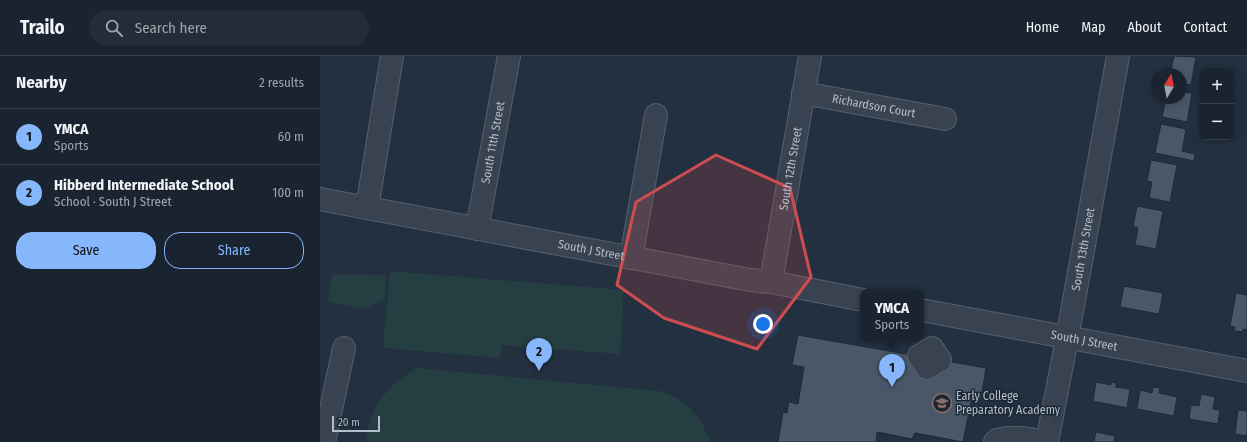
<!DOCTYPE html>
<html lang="en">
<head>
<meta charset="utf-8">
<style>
  :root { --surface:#1a2430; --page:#232c38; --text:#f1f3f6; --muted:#9fa4ab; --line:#38414c; --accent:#86b7fd }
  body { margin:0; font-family:"Fira Sans Condensed",sans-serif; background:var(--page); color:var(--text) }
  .controls { position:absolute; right:12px; top:12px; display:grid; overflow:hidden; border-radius:8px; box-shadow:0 2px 10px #0003 }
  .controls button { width:36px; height:36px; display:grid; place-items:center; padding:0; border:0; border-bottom:1px solid var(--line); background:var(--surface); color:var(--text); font:20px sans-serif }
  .compass { position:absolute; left:831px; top:12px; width:36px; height:36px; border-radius:50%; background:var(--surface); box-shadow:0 2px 10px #0003; rotate:10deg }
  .scale { position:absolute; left:12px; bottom:10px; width:48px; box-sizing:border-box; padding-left:4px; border:2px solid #b4bdca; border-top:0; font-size:11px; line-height:14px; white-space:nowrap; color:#b4bdca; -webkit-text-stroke:3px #1c2735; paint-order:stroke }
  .you { position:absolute; left:443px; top:268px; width:14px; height:14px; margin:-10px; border:3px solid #fff; border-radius:50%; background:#1a73e8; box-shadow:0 0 0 6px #1a73e833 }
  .badge { display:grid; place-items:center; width:26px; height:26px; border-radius:50%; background:var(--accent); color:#111; font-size:13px; font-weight:700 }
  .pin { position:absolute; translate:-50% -33px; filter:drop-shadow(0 1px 2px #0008) }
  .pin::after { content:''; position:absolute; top:21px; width:14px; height:12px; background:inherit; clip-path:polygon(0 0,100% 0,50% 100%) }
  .popup { position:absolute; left:540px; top:233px; width:64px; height:52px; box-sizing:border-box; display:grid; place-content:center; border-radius:8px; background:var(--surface); filter:drop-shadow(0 1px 3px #0005); font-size:13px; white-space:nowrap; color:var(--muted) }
  .popup b { font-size:15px; color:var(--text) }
  .popup::after { content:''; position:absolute; left:50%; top:100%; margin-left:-8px; border:8px solid transparent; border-top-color:var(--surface) }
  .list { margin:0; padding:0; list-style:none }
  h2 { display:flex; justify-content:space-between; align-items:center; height:52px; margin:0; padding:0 16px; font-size:17px }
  h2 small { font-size:13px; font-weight:400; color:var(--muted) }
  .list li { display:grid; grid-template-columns:26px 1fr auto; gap:12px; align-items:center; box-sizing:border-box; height:56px; padding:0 16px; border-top:1px solid var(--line) }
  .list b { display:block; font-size:15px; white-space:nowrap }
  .list p { margin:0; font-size:13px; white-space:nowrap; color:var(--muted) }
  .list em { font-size:13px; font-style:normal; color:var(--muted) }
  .actions { display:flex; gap:8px; padding:12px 16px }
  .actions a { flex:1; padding:9px 0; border:1px solid var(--accent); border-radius:16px; text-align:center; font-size:14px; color:var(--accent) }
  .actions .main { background:var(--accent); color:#111 }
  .icon { flex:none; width:22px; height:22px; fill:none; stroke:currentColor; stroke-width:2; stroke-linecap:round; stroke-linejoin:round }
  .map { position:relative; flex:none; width:927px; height:386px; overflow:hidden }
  header { display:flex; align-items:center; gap:24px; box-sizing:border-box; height:56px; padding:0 20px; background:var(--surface); border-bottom:1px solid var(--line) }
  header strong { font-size:19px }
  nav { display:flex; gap:22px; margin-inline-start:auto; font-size:14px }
  .search { width:280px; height:36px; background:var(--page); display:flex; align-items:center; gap:10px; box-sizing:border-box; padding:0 14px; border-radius:22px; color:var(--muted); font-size:15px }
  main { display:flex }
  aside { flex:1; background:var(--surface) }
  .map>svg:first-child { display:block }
  .green { fill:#253e41 }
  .building { fill:#495769; stroke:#1e2937 }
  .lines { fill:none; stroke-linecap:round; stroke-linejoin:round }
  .minor-casing { stroke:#55606d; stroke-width:24 }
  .minor { stroke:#384250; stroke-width:22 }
  .marked { fill:#ce4d50; fill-opacity:0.2; stroke:#ce4d50; stroke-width:3; stroke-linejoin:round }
  .labels { text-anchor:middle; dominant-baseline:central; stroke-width:3; stroke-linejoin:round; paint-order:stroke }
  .street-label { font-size:12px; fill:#b4bdca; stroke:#1c2735 }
  .poi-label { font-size:12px; fill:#b4bdca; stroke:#1c2735; text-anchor:start }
</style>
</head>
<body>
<header>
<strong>Trailo</strong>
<div class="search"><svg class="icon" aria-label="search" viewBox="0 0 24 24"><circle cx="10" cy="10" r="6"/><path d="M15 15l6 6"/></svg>Search here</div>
<nav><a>Home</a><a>Map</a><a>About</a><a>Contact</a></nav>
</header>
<main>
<aside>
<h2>Nearby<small>2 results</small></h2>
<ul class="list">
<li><span class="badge">1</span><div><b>YMCA</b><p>Sports</p></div><em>60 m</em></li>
<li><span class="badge">2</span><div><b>Hibberd Intermediate School</b><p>School · South J Street</p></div><em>100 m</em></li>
</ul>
<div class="actions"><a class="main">Save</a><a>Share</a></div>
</aside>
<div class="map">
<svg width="927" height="386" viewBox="0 0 927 386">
  <rect width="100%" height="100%" fill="#233040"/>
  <!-- green -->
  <g class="green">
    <path d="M70 215 304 234 300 298 182 289 180 302 63 292Z"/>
    <path d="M12 218 66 219 65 243 44 253 8 246Z"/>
    <path d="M96 312 340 335C345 337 352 339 357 342 372 351 386 370 390 386H46C48 351 68 330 96 312Z"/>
  </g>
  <!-- building -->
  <g class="building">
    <path d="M854 0 876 1 871 29 861 27V18H850Z"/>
    <path d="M861 36 872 37 867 66 842 61 846 42H861Z"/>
    <path d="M841 68 866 73 862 95 875 98 874 105 835 97Z"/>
    <path d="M831 104 857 109 850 146 829 142 832 126 827 125Z"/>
    <path d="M817 150 843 155 836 193 815 189 818 172 813 170Z"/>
    <path d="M804 230 843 237 839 258 800 251Z"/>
    <path d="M916 237 927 239V274L923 273 922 276 914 275 915 271 910 270Z"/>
    <path d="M478 279 666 312 661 343 652 341 643 386 595 377 592 383 557 376 556 386H458L463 356 467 357 469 346 478 348 484 311 472 309Z"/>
    <path d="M776 326 791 329V326L796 327V331L810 333 807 352 773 345Z"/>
    <path d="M833 331 840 332 839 337 857 341 854 360 817 353 820 334 832 337Z"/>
    <path d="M881 338 895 341 893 353 900 354 898 368 869 363 871 349 879 350Z"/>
    <path d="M918 354 927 355V380L915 378Z"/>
    <path d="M776 376 795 380 794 386H774Z"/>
  </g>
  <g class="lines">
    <defs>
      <g id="minor">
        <path id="s1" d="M483 37 625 63"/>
        <path id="s2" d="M0 143 430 224 451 226 543 244"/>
        <path d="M47 152 72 0"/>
        <path id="s3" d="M157 173 189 0"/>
        <path d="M311 202 336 59"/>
        <path id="s4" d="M451 226 490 0"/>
        <path id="s5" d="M601 254 927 315"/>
        <path d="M612 292 620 304 607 312 599 300Z"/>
        <path d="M4 386 24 292"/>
        <path d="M675 386 677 384C693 379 708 383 724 386"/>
        <path id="s6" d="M727 386 747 283 798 0"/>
      </g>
    </defs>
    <!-- minor casing -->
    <use href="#minor" class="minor-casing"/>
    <!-- minor -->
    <use href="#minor" class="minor"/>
  </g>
  <!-- marked area -->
  <path class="marked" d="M396 99 470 132 491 221 437 293 344 262 297 229 316 146Z"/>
  <!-- icons -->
  <defs>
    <symbol id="school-ring" viewBox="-11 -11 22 22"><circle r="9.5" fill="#1c2735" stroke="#8d6e63" stroke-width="1.5"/><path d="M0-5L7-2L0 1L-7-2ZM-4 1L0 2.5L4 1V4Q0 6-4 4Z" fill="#8d6e63"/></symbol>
  </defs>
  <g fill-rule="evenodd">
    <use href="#school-ring" x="611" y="336" width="22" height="22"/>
  </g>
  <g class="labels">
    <!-- street labels -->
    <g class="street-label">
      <text stroke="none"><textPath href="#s1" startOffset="72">Richardson Court</textPath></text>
      <text stroke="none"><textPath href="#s3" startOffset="88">South 11th Street</textPath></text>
      <text stroke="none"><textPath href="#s4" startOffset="115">South 12th Street</textPath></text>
      <text stroke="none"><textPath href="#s6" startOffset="196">South 13th Street</textPath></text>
      <text stroke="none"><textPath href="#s2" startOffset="276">South J Street</textPath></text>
      <text stroke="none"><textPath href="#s5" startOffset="166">South J Street</textPath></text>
    </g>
    <!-- poi labels -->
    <g class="poi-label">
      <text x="636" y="340">Early College<tspan x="636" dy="14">Preparatory Academy</tspan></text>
    </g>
  </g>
</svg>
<div class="controls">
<button>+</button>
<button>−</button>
</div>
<svg class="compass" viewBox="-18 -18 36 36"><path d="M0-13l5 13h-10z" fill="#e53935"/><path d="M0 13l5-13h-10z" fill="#9fa4ab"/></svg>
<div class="scale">20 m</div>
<div class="you"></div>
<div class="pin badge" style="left:572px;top:331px">1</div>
<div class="popup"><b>YMCA</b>Sports</div>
<div class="pin badge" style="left:219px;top:315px">2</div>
</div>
</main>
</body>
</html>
